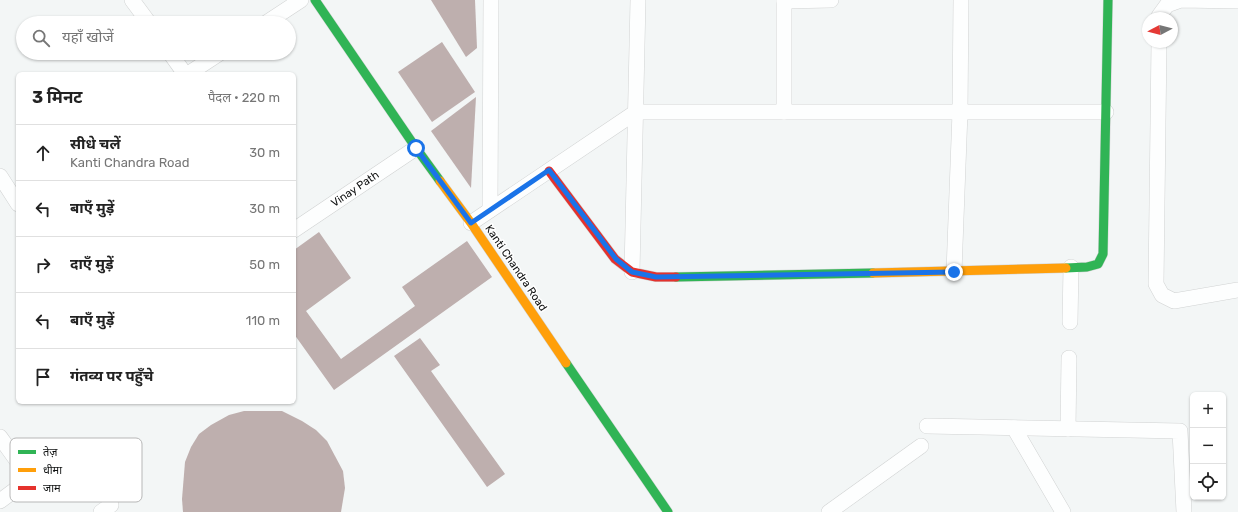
<!DOCTYPE html>
<html lang="hi">
<head>
<meta charset="utf-8">
<style>
  :root { --surface:#fff; --page:#f6f6f6; --text:#222; --muted:#767676; --line:#e0e0e0 }
  body { margin:0; font-family:Rubik,"Noto Sans Devanagari",sans-serif; background:var(--page); color:var(--text) }
  .controls { position:absolute; right:12px; bottom:12px; display:grid; overflow:hidden; border-radius:6px; box-shadow:0 1px 3px #0004 }
  .controls button { width:36px; height:36px; display:grid; place-items:center; padding:0; border:0; border-bottom:1px solid var(--line); background:var(--surface); color:var(--text); font:20px sans-serif }
  .compass { position:absolute; left:1142px; top:12px; width:36px; height:36px; border-radius:50%; background:var(--surface); box-shadow:0 1px 3px #0004; rotate:263deg }
  .stop { position:absolute; width:12px; height:12px; margin:-9px; border:3px solid #1a73e8; border-radius:50%; background:#fff }
  .stop.end { background:#1a73e8; border-color:#fff; box-shadow:0 1px 4px #0008 }
  .list { margin:0; padding:0; list-style:none }
  h2 { display:flex; justify-content:space-between; align-items:center; height:52px; margin:0; padding:0 16px; font-size:17px }
  h2 small { font-size:13px; font-weight:400; color:var(--muted) }
  .list li { display:grid; grid-template-columns:26px 1fr auto; gap:12px; align-items:center; box-sizing:border-box; height:56px; padding:0 16px; border-top:1px solid var(--line) }
  .list b { display:block; font-size:15px; white-space:nowrap }
  .list p { margin:0; font-size:13px; white-space:nowrap; color:var(--muted) }
  .list em { font-size:13px; font-style:normal; color:var(--muted) }
  .icon { flex:none; width:22px; height:22px; fill:none; stroke:currentColor; stroke-width:2; stroke-linecap:round; stroke-linejoin:round }
  .map { position:relative; flex:none; width:1238px; height:512px; overflow:hidden }
  .search { position:absolute; background:var(--surface); box-shadow:0 1px 3px #0004; left:16px; top:16px; width:280px; height:44px; display:flex; align-items:center; gap:10px; box-sizing:border-box; padding:0 14px; border-radius:22px; color:var(--muted); font-size:15px }
  .panel { position:absolute; background:var(--surface); box-shadow:0 1px 3px #0004; left:16px; top:72px; width:280px; height:332px; border-radius:6px }
  .map>svg:first-child { display:block }
  .building { fill:#beafae }
  .lines { fill:none; stroke-linecap:round; stroke-linejoin:round }
  .street-casing { stroke:#d1d3d3; stroke-width:16 }
  .fast-casing { stroke:#d1d3d3; stroke-width:10 }
  .slow-casing { stroke:#d1d3d3; stroke-width:10 }
  .jam-casing { stroke:#d1d3d3; stroke-width:10 }
  .street { stroke:#fdfefe; stroke-width:15 }
  .fast { stroke:#30b455; stroke-width:9 }
  .slow { stroke:#ff9f0a; stroke-width:9 }
  .jam { stroke:#e5322d; stroke-width:9 }
  .route { stroke:#1a73e8; stroke-width:5 }
  .labels { text-anchor:middle; dominant-baseline:central; stroke-width:3; stroke-linejoin:round; paint-order:stroke }
  .street-label { font-size:11px; fill:#0e1010; stroke:#fff }
  .key { fill:#fff; stroke:#b7b7b7; stroke-width:1 }
  .key-label { font-size:11px; fill:#0e1010 }
</style>
</head>
<body>
<div class="map">
<svg width="1238" height="512" viewBox="0 0 1238 512">
  <rect width="100%" height="100%" fill="#f3f6f6"/>
  <!-- building -->
  <g class="building">
    <path d="M431 0H475L477 48 466 57Z"/>
    <path d="M442 42 475 92 432 122 398 72Z"/>
    <path d="M476 97 471 188 431 131Z"/>
    <path d="M319 232 351 278 306 311 341 359 415 306 402 287 467 241 492 277 334 390 294 334V250Z"/>
    <path d="M420 338 440 365 431 371 505 474 487 487 394 356Z"/>
    <path d="M244 411H282L302 421 316 430 327 441 343 471 345 488 341 512H183L182 499 185 462 191 447 199 434 211 425 229 415Z"/>
  </g>
  <g class="lines">
    <defs>
      <g id="street">
        <path d="M132 0 149 23"/>
        <path d="M784 1 831 0"/>
        <path d="M1159 18V16L1167 5 1181 0 1238 1"/>
        <path d="M266 23 301 0"/>
        <path d="M1159 42 1156 284 1162 295 1174 301 1238 290"/>
        <path d="M170 53 185 74"/>
        <path d="M188 74 220 53"/>
        <path d="M784 112V0"/>
        <path d="M0 176 18 204"/>
        <path d="M490 210 491 0"/>
        <path d="M471 223 636 112H1106"/>
        <path d="M294 230 416 148"/>
        <path d="M632 272 638 0"/>
        <path d="M954 272 960 112 961 0"/>
        <path d="M1070 322 1071 267"/>
        <path d="M927 426 1180 431 1184 512"/>
        <path d="M1014 428 1063 512"/>
        <path d="M1068 429 1069 358"/>
        <path d="M0 437 30 479"/>
        <path d="M0 501 74 446"/>
        <path d="M101 512 111 505"/>
        <path d="M829 512 921 446"/>
      </g>
      <g id="fast">
        <path d="M315 0 416 148 440 181"/>
        <path d="M1066 268 1087 267 1098 264 1103 254 1108 0"/>
        <path d="M676 277 873 273"/>
        <path d="M566 363 668 512"/>
      </g>
      <g id="slow">
        <path d="M440 181 471 223 566 363"/>
        <path d="M873 273 1066 268"/>
      </g>
      <path id="jam" d="M549 171 615 259 632 272 656 277H676"/>
    </defs>
    <!-- street casing -->
    <use href="#street" class="street-casing"/>
    <!-- fast casing -->
    <use href="#fast" class="fast-casing"/>
    <!-- slow casing -->
    <use href="#slow" class="slow-casing"/>
    <!-- jam casing -->
    <use href="#jam" class="jam-casing"/>
    <!-- street -->
    <use href="#street" class="street"/>
    <!-- fast -->
    <use href="#fast" class="fast"/>
    <!-- slow -->
    <use href="#slow" class="slow"/>
    <!-- jam -->
    <use href="#jam" class="jam"/>
  </g>
  <g class="lines">
    <!-- route -->
    <path class="route" d="M416 148 471 223 549 170 616 259 632 272 656 277 954 272"/>
  </g>
  <g class="labels">
    <!-- street labels -->
    <g class="street-label">
      <text transform="translate(355 189) rotate(-34)">Vinay Path</text>
      <text transform="translate(516 268) rotate(56)">Kanti Chandra Road</text>
    </g>
  </g>
  <!-- legend -->
  <rect x="10" y="438" width="132" height="64" rx="6" class="key"/>
  <rect x="18" y="450" width="18" height="4" fill="#30b455"/>
  <rect x="18" y="468" width="18" height="4" fill="#ff9f0a"/>
  <rect x="18" y="486" width="18" height="4" fill="#e5322d"/>
  <g class="key-label">
    <text x="43" y="456">तेज़</text>
    <text x="43" y="474">धीमा</text>
    <text x="43" y="492">जाम</text>
  </g>
</svg>
<div class="controls">
<button>+</button>
<button>−</button>
<button><svg class="icon" aria-label="locate" viewBox="0 0 24 24"><circle cx="12" cy="12" r="6"/><path d="M12 2v4M12 18v4M2 12h4M18 12h4"/></svg></button>
</div>
<svg class="compass" viewBox="-18 -18 36 36"><path d="M0-13l5 13h-10z" fill="#e53935"/><path d="M0 13l5-13h-10z" fill="#767676"/></svg>
<div class="stop" style="left:416px;top:148px"></div>
<div class="stop end" style="left:954px;top:272px"></div>
<div class="search"><svg class="icon" aria-label="search" viewBox="0 0 24 24"><circle cx="10" cy="10" r="6"/><path d="M15 15l6 6"/></svg>यहाँ खोजें</div>
<section class="panel">
<h2>3 मिनट<small>पैदल · 220 m</small></h2>
<ul class="list">
<li><svg class="icon" aria-label="ahead" viewBox="0 0 24 24"><path d="M12 20V5M6 11l6-6 6 6"/></svg><div><b>सीधे चलें</b><p>Kanti Chandra Road</p></div><em>30 m</em></li>
<li><svg class="icon" aria-label="left" viewBox="0 0 24 24"><path d="M17 20v-9H6M10 6l-5 5 5 5"/></svg><div><b>बाएँ मुड़ें</b></div><em>30 m</em></li>
<li><svg class="icon" aria-label="right" viewBox="0 0 24 24"><path d="M7 20v-9h11M14 6l5 5-5 5"/></svg><div><b>दाएँ मुड़ें</b></div><em>50 m</em></li>
<li><svg class="icon" aria-label="left" viewBox="0 0 24 24"><path d="M17 20v-9H6M10 6l-5 5 5 5"/></svg><div><b>बाएँ मुड़ें</b></div><em>110 m</em></li>
<li><svg class="icon" aria-label="arrive" viewBox="0 0 24 24"><path d="M6 21V4h12l-3 4 3 4H6"/></svg><div><b>गंतव्य पर पहुँचे</b></div></li>
</ul>
</section>
</div>
</body>
</html>
